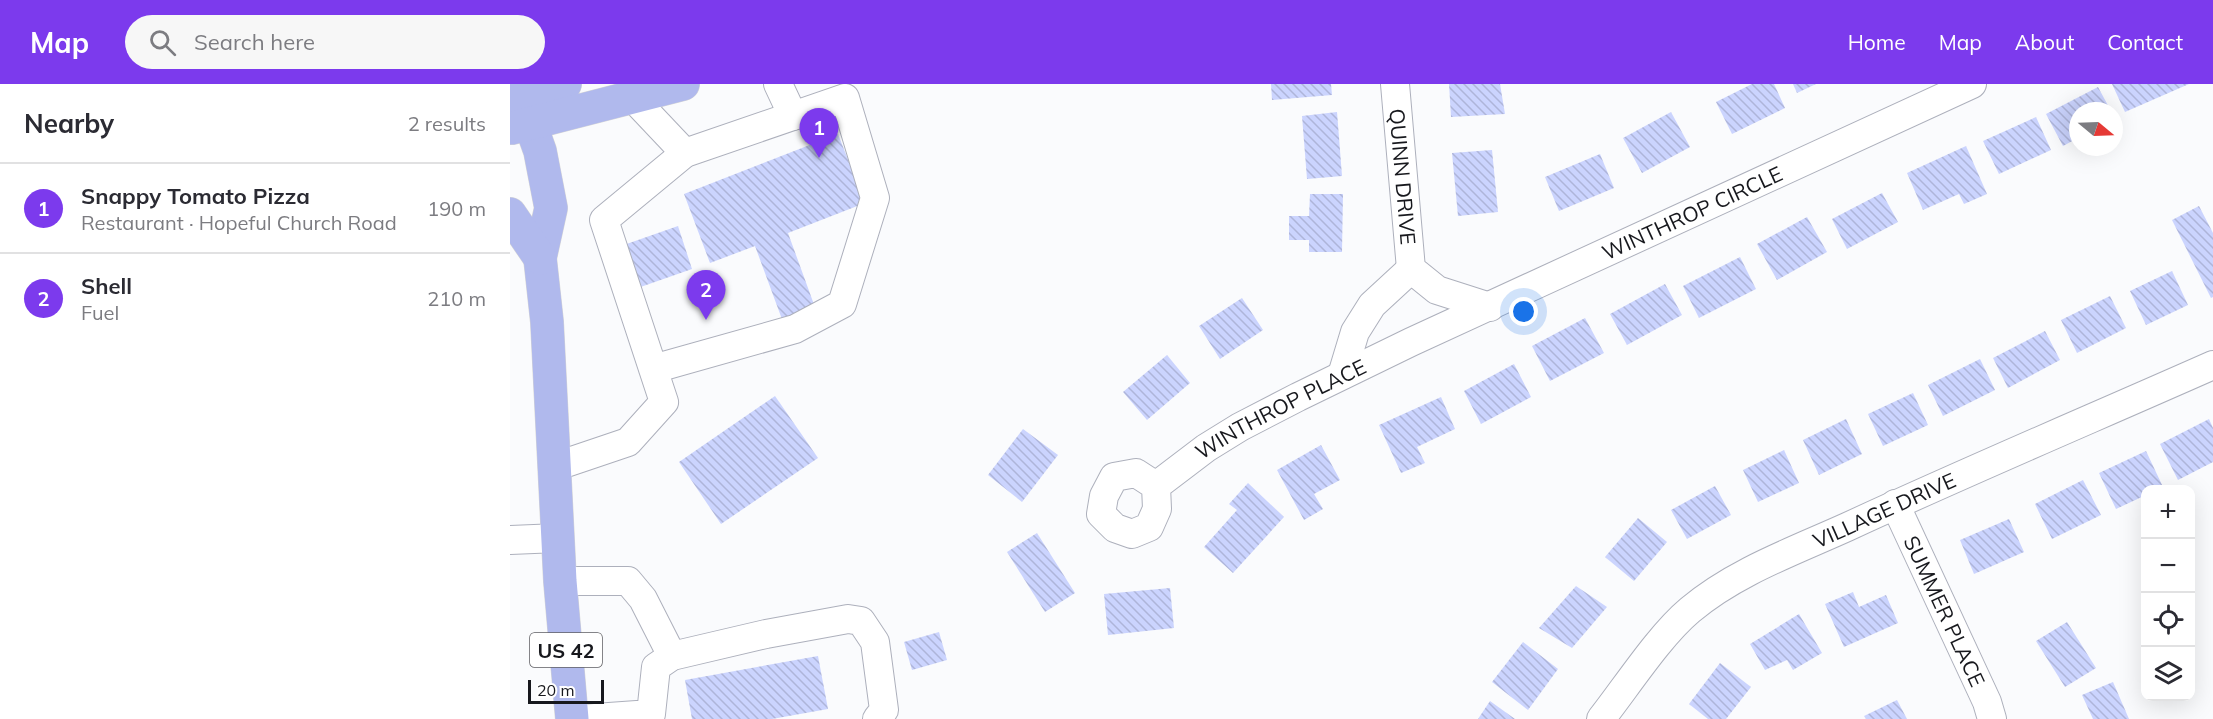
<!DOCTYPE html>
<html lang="en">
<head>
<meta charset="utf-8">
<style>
  :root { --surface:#fff; --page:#f7f7f7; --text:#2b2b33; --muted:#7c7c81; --line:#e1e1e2; --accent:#7c3aed }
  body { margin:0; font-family:Mulish,sans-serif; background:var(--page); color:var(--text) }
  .controls { position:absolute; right:18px; bottom:18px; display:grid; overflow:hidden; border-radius:12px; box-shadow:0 6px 24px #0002 }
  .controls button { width:54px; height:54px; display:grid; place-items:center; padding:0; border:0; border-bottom:2px solid var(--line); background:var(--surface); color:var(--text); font:30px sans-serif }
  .compass { position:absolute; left:1559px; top:18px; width:54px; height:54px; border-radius:50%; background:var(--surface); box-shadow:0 6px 24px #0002; rotate:109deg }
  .scale { position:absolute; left:18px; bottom:15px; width:76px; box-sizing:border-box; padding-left:6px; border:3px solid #17181d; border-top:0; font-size:16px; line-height:21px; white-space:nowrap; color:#17181d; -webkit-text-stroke:4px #fff; paint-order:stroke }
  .you { position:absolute; left:1014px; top:228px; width:21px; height:21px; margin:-15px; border:4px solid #fff; border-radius:50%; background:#1a73e8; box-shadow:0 0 0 9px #1a73e833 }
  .badge { display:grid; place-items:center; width:39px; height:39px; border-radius:50%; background:var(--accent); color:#fff; font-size:20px; font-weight:700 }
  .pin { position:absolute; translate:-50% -50px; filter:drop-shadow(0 2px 3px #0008) }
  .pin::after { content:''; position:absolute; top:32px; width:21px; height:18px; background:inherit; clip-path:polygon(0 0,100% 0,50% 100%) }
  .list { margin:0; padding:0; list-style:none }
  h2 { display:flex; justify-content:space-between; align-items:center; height:78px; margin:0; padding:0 24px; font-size:26px }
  h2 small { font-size:20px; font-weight:400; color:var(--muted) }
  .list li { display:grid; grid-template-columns:39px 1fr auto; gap:18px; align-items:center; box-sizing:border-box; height:90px; padding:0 24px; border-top:2px solid var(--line) }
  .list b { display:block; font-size:22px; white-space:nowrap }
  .list p { margin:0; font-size:20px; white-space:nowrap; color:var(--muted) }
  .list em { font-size:20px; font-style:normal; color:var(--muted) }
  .icon { flex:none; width:33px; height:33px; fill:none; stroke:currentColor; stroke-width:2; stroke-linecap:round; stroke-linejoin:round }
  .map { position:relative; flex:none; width:1703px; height:635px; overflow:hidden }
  header { display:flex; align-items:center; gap:36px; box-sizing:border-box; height:84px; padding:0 30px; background:var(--accent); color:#fff }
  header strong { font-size:28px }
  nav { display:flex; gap:33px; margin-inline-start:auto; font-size:21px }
  .search { width:420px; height:54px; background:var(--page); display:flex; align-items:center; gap:15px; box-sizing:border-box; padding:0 21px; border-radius:33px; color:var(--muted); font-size:22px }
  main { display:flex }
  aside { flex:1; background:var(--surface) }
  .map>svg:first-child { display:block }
  .building { fill:url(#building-back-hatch) }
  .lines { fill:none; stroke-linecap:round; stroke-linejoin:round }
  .minor-casing { stroke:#adb0bc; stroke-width:30 }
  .major-casing { stroke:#d5d5d6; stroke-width:34 }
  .minor { stroke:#fff; stroke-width:28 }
  .major { stroke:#b0b9ed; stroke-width:33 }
  .labels { text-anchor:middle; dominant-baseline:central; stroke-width:5; stroke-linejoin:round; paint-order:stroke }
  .shield { fill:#fff; stroke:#5d5d61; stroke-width:1.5 }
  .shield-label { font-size:20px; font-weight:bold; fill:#17181d }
  .street-label { font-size:21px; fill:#17181d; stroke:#fff }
</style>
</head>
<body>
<header>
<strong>Map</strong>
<div class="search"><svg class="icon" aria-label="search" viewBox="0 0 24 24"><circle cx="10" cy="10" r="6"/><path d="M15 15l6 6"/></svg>Search here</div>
<nav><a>Home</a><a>Map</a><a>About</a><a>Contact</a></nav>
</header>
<main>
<aside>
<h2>Nearby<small>2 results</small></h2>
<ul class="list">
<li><span class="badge">1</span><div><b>Snappy Tomato Pizza</b><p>Restaurant · Hopeful Church Road</p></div><em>190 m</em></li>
<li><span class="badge">2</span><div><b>Shell</b><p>Fuel</p></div><em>210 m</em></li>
</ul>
</aside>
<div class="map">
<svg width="1703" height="635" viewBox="0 0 1703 635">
  <defs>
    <pattern id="building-back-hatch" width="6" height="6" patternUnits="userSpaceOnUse" patternTransform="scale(1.5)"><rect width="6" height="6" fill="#cbd4fe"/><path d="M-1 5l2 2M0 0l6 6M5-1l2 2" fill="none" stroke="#aeb5d9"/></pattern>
  </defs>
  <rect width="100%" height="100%" fill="#fafbfd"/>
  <!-- building -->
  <g class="building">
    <path d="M761 0H821L822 11 762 16Z"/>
    <path d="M939 0H990L995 30 941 33Z"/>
    <path d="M1242 0H1264L1275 24 1222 50 1206 18Z"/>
    <path d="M1283 0H1306L1287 9Z"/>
    <path d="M1602 0H1679L1615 28Z"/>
    <path d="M1588 3 1601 27H1568V54L1553 62 1536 30Z"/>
    <path d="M827 28 832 92 797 95 792 32Z"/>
    <path d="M1161 28 1180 63 1132 89 1113 54Z"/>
    <path d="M1526 33 1541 66 1489 90 1473 57Z"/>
    <path d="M328 50 355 119 278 149 306 226 273 238 245 162 200 179 174 110Z"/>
    <path d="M1456 62 1477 110 1454 120 1449 110 1413 126 1397 89Z"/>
    <path d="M982 66 988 128 948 132 942 69Z"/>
    <path d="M1090 70 1104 104 1049 127 1035 93Z"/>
    <path d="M1372 109 1388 138 1337 165 1322 135Z"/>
    <path d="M800 110H833L832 168H799V156H779V132H799Z"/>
    <path d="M1689 122 1703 149V213L1701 214 1662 136Z"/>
    <path d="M1297 133 1317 168 1267 196 1247 160Z"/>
    <path d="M168 142 182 185 122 206 108 163Z"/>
    <path d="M1230 173 1246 205 1189 234 1173 202Z"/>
    <path d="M1662 187 1678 221 1636 241 1620 207Z"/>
    <path d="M1155 200 1172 231 1117 261 1100 230Z"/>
    <path d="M1600 212 1616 244 1567 269 1551 236Z"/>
    <path d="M732 214 753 246 710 275 689 242Z"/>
    <path d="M1075 234 1094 269 1040 297 1022 262Z"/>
    <path d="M1535 247 1550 276 1498 304 1483 274Z"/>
    <path d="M657 271 680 299 637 336 613 308Z"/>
    <path d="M1470 275 1485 306 1433 332 1418 301Z"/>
    <path d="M1004 280 1021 313 971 340 954 307Z"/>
    <path d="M1403 309 1418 341 1373 362 1358 330Z"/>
    <path d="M265 312 308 374 211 440 169 378Z"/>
    <path d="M931 313 945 345 907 363 915 379 891 389 869 341Z"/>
    <path d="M1336 335 1352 370 1309 391 1293 356Z"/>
    <path d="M1699 335 1703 344V378L1668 396 1650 360Z"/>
    <path d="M513 345 548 371 512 418 478 391Z"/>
    <path d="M811 361 830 396 804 410 813 425 794 436 767 386Z"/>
    <path d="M1274 366 1289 399 1248 418 1233 386Z"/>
    <path d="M1636 367 1653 403 1647 406H1636V411L1606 425 1589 389Z"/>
    <path d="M1573 396 1591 431 1542 455 1525 420Z"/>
    <path d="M738 399 774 433 723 489 694 463 727 426 719 420Z"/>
    <path d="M1205 402 1221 431 1177 455 1161 426Z"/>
    <path d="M1128 434 1157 458 1124 497 1095 473Z"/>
    <path d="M1499 435 1514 468 1464 490 1450 456Z"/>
    <path d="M527 449 565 509 535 528 497 468Z"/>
    <path d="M1066 502 1097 523 1062 564 1029 544Z"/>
    <path d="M660 504 664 544 598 551 594 510Z"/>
    <path d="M1343 508 1349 523 1376 511 1388 539 1334 563 1315 520Z"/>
    <path d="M1289 530 1312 569 1283 586 1277 576 1255 586 1240 560Z"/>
    <path d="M1557 538 1586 584 1555 603 1526 557Z"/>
    <path d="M429 548 437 576 402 586 394 558Z"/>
    <path d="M1013 558 1048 585 1018 626 982 598Z"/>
    <path d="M308 572 318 625 262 635H182L175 596Z"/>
    <path d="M1210 579 1241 603 1216 635H1198L1179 620Z"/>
    <path d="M1603 598 1619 635H1583L1572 611Z"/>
    <path d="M1387 616 1397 635H1356L1354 632Z"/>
    <path d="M980 617 1005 635H968Z"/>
  </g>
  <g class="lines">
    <defs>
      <g id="minor">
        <path d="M268 0 283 32"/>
        <path id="s1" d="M885 0 901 185 927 206 980 223"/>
        <path d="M123 14 175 69"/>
        <path d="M832 291 845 248 862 221 901 185"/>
        <path d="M44 383 118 358 154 318 94 136 175 69 335 14 365 114 332 220 285 245 143 285"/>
        <path id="s2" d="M646 402 647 425 639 443 622 450 605 444 591 430 594 412 604 393 626 389 646 402 696 364 730 343 788 313 901 258 1462 0"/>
        <path id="s3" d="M1385 420 1477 618 1482 635"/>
        <path d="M0 456 48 454"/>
        <path d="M50 497H118L133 515 162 572"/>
        <path d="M71 635 141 630 146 583 162 572 256 550 338 535 351 537 365 558 374 626 367 635"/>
        <path id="s4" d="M1091 635C1117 602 1149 552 1180 526 1225 488 1284 467 1337 443 1458 387 1581 335 1703 281"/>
      </g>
      <g id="major">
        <path d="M6 0 30 67 41 124 30 174 37 238 50 497 62 635"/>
        <path d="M0 11 55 0"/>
        <path d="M2 44 173 0"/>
        <path d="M0 130 30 174"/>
      </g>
    </defs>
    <!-- minor casing -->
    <use href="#minor" class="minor-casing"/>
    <!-- major casing -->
    <use href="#major" class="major-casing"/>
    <!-- minor -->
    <use href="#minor" class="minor"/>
    <!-- major -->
    <use href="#major" class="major"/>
  </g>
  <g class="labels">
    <!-- shield labels -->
    <rect class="shield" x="20" y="549" width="72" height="34" rx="4.5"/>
    <g class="shield-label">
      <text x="56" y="566">US 42</text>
    </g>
    <!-- street labels -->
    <g class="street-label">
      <text stroke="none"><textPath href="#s1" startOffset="93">QUINN DRIVE</textPath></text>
      <text stroke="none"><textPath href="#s2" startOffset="788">WINTHROP CIRCLE</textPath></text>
      <text stroke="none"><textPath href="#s2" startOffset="332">WINTHROP PLACE</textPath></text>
      <text stroke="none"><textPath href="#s4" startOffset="360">VILLAGE DRIVE</textPath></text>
      <text stroke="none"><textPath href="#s3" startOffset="118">SUMMER PLACE</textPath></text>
    </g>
  </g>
</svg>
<div class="controls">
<button>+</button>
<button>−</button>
<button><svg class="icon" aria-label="locate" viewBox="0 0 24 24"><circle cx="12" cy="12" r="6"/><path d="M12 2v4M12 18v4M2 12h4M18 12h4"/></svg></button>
<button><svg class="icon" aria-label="layers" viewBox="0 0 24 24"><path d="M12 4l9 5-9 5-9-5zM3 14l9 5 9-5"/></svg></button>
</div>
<svg class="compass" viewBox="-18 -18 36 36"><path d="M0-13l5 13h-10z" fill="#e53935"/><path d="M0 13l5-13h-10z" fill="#7c7c81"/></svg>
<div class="scale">20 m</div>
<div class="you"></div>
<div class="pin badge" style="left:309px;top:74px">1</div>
<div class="pin badge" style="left:196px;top:236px">2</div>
</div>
</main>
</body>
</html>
